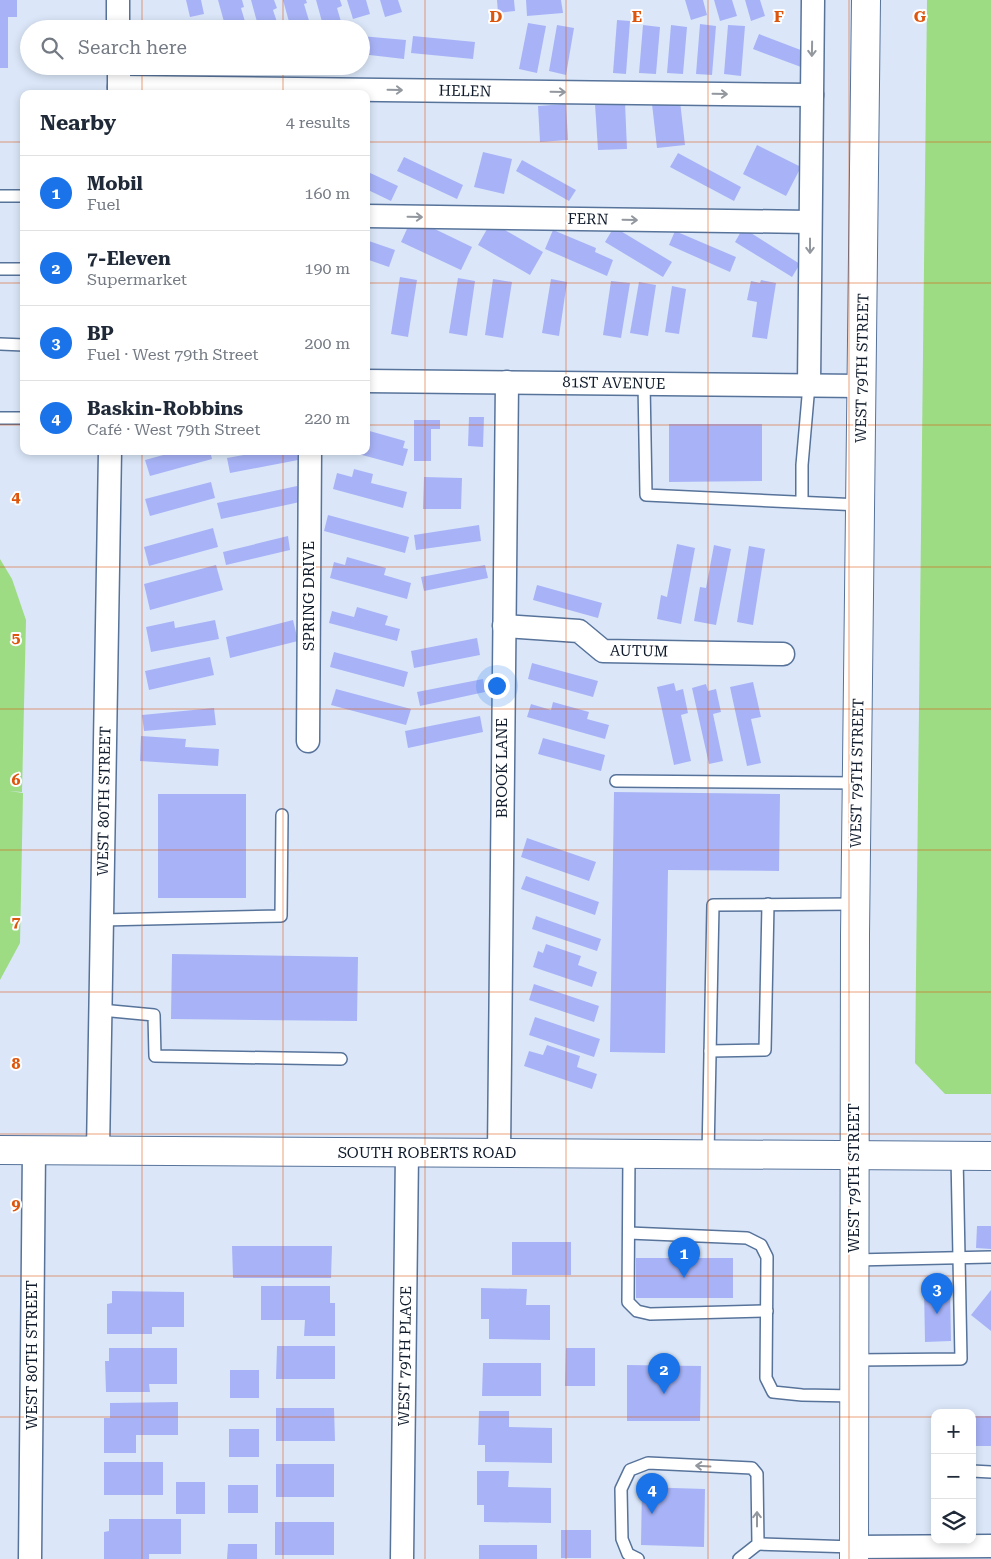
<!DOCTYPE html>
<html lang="en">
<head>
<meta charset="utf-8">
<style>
  :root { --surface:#fff; --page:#f2f2f3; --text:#1f2937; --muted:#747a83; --line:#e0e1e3; --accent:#1a73e8 }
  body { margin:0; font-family:"Roboto Serif",serif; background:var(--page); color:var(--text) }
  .controls { position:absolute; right:15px; bottom:15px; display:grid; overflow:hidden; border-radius:10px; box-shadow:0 2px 8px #0003 }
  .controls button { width:45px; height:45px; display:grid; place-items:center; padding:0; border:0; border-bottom:1px solid var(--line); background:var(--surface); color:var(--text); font:25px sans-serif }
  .you { position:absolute; left:496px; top:685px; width:18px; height:18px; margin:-12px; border:4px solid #fff; border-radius:50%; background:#1a73e8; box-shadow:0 0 0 8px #1a73e833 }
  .badge { display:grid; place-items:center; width:32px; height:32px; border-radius:50%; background:var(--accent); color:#fff; font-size:16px; font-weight:700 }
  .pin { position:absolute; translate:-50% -41px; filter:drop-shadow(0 1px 2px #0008) }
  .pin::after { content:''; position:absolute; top:26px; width:18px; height:15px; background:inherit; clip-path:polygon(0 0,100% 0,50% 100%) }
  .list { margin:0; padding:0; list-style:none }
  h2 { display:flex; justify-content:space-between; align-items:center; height:65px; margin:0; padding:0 20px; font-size:21px }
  h2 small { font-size:16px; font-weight:400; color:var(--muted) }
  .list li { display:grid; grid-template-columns:32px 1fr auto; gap:15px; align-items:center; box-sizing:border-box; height:75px; padding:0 20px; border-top:1px solid var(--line) }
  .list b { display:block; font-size:19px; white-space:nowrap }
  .list p { margin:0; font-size:16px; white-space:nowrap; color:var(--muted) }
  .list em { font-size:16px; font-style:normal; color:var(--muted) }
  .icon { flex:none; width:28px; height:28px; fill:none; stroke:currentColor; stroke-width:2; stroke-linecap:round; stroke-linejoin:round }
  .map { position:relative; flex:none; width:991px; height:1559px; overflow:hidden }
  .search { position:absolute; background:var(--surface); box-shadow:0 2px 8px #0003; left:20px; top:20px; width:350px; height:55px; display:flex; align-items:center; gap:12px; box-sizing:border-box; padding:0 18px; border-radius:28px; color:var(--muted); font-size:19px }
  .panel { position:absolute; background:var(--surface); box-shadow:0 2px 8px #0003; left:20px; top:90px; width:350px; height:365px; border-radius:10px }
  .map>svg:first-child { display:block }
  .green { fill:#9ddc82 }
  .building { fill:#a8b3f7 }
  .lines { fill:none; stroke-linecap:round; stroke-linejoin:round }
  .service-casing { stroke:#57739a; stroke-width:14 }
  .minor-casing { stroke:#57739a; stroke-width:25 }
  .tertiary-casing { stroke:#57739a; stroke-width:30 }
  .secondary-casing { stroke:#57739a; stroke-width:30 }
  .service { stroke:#fff; stroke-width:11 }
  .minor { stroke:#fff; stroke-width:22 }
  .tertiary { stroke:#fff; stroke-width:28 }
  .secondary { stroke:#fff; stroke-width:28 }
  .oneway { stroke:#93989f }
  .grid { fill:none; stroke:#dd560e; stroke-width:1; stroke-opacity:0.55 }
  .labels { text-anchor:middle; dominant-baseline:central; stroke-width:4; stroke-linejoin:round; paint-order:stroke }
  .street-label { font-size:15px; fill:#0f1a2a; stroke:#fff }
  .grid-label { font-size:16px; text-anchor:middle; font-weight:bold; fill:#dd560e; stroke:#fff; stroke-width:4; stroke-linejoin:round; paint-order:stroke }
</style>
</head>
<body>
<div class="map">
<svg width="991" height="1559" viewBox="0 0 991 1559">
  <rect width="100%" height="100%" fill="#dbe7f9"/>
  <!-- green -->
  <g class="green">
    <path d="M927 0H991V1094H945L915 1063Z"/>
    <path d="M0 559 12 579 26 620 22 792 9 791 23 793 20 943 0 980Z"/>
  </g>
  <!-- building -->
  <g class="building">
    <path d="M0 0H17V17H8V68H0Z"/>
    <path d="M186 0H201L204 14 190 17Z"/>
    <path d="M218 0H242L244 7 241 8 246 25 234 29H226Z"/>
    <path d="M251 0H274L277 8 273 10 278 25 267 29H259Z"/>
    <path d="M283 0H306L307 3 304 4 310 24 291 29Z"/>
    <path d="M316 0H340L342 6 337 8 342 25 324 29Z"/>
    <path d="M347 0H366L370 14 353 19Z"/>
    <path d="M380 0H398L402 12 385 17Z"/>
    <path d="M497 0H514L515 11 498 13Z"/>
    <path d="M526 0H561L563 13 527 16Z"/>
    <path d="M685 0H703L707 15 691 20Z"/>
    <path d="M714 0H732L737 16 720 21Z"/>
    <path d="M745 0H760L765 16 751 21Z"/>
    <path d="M617 20 630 21 626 74 613 73Z"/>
    <path d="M167 21 185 22V29H167Z"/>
    <path d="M528 23 546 26 537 73 519 69Z"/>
    <path d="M700 24 716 26 712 75 696 74Z"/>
    <path d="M557 25 574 28 566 75 549 71Z"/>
    <path d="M643 25 660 27 656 74 639 73Z"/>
    <path d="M671 25 687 27 683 74 667 73Z"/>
    <path d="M728 25 745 26 741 76 724 74Z"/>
    <path d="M759 34 806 52 801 67 753 49Z"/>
    <path d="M361 36 406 40 404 59 361 54Z"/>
    <path d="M413 36 475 42 473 59 411 53Z"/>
    <rect x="166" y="66" width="18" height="4"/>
    <path d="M680 101 685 145 657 148 652 104Z"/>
    <path d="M625 102 627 149 598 150 595 104Z"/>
    <path d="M566 104 568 140 540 142 538 106Z"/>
    <path d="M757 145 801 167 786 196 743 174Z"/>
    <path d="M483 152 512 159 504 194 474 187Z"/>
    <path d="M678 153 741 187 734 201 670 167Z"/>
    <path d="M404 157 463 185 457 199 397 171Z"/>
    <path d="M522 160 576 190 569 201 516 171Z"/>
    <path d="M366 171 398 186 391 201 366 189Z"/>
    <path d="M412 218 472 247 461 270 401 242Z"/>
    <path d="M491 222 543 252 530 275 478 245Z"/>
    <path d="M614 227 672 262 663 277 605 242Z"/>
    <path d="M743 228 800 264 792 277 735 242Z"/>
    <path d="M553 230 596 248 595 252 613 260 607 276 545 249Z"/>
    <path d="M675 231 736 257 730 272 669 245Z"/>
    <path d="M366 240 395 250 389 267 366 259Z"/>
    <path d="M400 277 417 280 408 337 391 334Z"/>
    <path d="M458 278 475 281 467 336 449 333Z"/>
    <path d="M493 279 512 282 503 338 485 335Z"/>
    <path d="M551 279 567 282 559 336 542 333Z"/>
    <path d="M761 280 776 283 767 339 752 337 757 302 747 300 751 281 760 283Z"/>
    <path d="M611 281 630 283 621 338 603 335Z"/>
    <path d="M639 282 656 285 648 336 630 333Z"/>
    <path d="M672 286 686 289 679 334 665 332Z"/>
    <path d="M469 417H484L483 447 468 446Z"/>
    <path d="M414 420H440V429H431V461H414Z"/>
    <path d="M669 424H762V481L669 482Z"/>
    <path d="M366 430 405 441 403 448 408 449 403 466 351 452 366 451Z"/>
    <path d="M178 451H210L212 459 150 476 145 460Z"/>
    <path d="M265 451H297L298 460 230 473 227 458Z"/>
    <path d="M354 469 373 474 371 483 407 492 403 508 333 489 337 473 352 477Z"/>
    <path d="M424 477 462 478 461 509H423Z"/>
    <path d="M211 482 215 498 150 516 145 499Z"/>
    <path d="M297 486 300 502 221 519 217 503Z"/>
    <path d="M328 515 409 537 405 553 324 531Z"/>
    <path d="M479 525 481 541 416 550 414 535Z"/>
    <path d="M213 528 218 547 149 566 144 547Z"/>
    <path d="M288 536 290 550 226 565 223 552Z"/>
    <path d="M677 544 695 548 681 624 657 619 661 595 667 597Z"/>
    <path d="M714 545 731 549 716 625 694 621 700 587 706 588Z"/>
    <path d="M749 546 765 549 753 625 737 622Z"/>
    <path d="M347 557 386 568 384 575 411 583 407 599 330 578 334 562 345 565Z"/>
    <path d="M216 565 223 590 150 610 144 584Z"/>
    <path d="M485 565 488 578 424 591 421 577Z"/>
    <path d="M537 585 602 603 598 618 533 600Z"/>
    <path d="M357 607 388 616 385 625 400 629 397 641 329 623 332 611 354 617Z"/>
    <path d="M215 620 219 639 151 652 146 627 174 621 175 628Z"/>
    <path d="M293 620 298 641 230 658 226 637Z"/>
    <path d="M477 638 480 655 414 668 411 651Z"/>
    <path d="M334 652 408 672 404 687 330 667Z"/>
    <path d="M210 657 214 675 149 690 145 671Z"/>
    <path d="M532 663 598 681 593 697 528 679Z"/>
    <path d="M483 679 485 692 420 706 417 692Z"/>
    <path d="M753 682 761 717 751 719 761 763 747 766 730 687Z"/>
    <path d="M674 683 676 691 683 689 688 713 681 715 691 761 674 765 657 687Z"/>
    <path d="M706 684 708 691 716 689 721 712 713 714 723 761 709 764 692 688Z"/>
    <path d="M336 689 411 709 406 725 331 705Z"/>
    <path d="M553 702 589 712 587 719 609 725 605 739 527 717 531 704 551 710Z"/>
    <path d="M214 708 216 725 144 731 142 715Z"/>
    <path d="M480 716 483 732 408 748 405 731Z"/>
    <path d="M141 736 186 739 185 747 219 749 218 766 140 761Z"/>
    <path d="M543 738 605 755 601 771 538 754Z"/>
    <path d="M614 792 780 794 779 871 668 870 665 1053 610 1052Z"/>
    <rect x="158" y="794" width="88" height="104"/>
    <path d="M527 838 596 862 589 881 521 857Z"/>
    <path d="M526 876 599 902 595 915 521 889Z"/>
    <path d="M536 916 601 939 597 951 532 929Z"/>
    <path d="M546 944 581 956 578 965 597 972 592 987 533 967 538 951 543 953Z"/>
    <path d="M172 954 358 957 357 1021 171 1019Z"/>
    <path d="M534 984 599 1006 594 1022 529 1000Z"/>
    <path d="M535 1017 600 1039 594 1057 529 1035Z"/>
    <path d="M547 1045 580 1056 577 1067 597 1074 592 1089 524 1066 529 1051 543 1055Z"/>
    <path d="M977 1226H991V1249L976 1248Z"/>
    <rect x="512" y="1242" width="59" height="33"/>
    <path d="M232 1246H332L331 1278H233Z"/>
    <rect x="636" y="1258" width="97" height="40"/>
    <path d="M261 1286H330V1303H335V1336H304L305 1320H261Z"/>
    <path d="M924 1287H950L951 1341 925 1342Z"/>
    <path d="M481 1288 527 1289 526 1305H550V1340L489 1339V1319H481Z"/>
    <path d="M991 1290V1331L971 1315Z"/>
    <path d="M112 1291 184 1292V1327H152V1334H107V1304L112 1303Z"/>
    <path d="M277 1346H335V1379H276Z"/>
    <path d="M109 1348H177V1384H149L150 1392H106L105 1361H109Z"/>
    <path d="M566 1348H595V1386H565Z"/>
    <path d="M483 1363H541V1396H482Z"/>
    <path d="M627 1365 701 1366 700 1421H627Z"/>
    <rect x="230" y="1370" width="29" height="28"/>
    <path d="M178 1402V1435H136V1453H104V1418H110V1403Z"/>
    <path d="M276 1408H334L335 1441H276Z"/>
    <path d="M479 1411H509V1427L552 1428V1463L485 1462V1445H478Z"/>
    <rect x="972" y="1416" width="19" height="30"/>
    <rect x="229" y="1429" width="30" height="28"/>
    <rect x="104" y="1462" width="59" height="33"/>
    <rect x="276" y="1464" width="58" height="33"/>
    <path d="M477 1471H509L508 1487 551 1488V1523L484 1522V1505H477Z"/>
    <rect x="176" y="1482" width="29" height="32"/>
    <rect x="228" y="1485" width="30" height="28"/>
    <path d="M642 1487 705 1489 704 1547 641 1545Z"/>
    <path d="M109 1519H181V1554H149V1559H104V1532L109 1531Z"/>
    <rect x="275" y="1522" width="59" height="33"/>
    <rect x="561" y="1530" width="30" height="28"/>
    <path d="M228 1544H257V1559H227Z"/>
    <rect x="479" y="1545" width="58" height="14"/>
  </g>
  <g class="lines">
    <defs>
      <g id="service">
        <path d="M0 196H24"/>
        <path d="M0 269H24"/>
        <path d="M0 344 24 345"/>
        <path d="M644 383 646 495 860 505"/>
        <path d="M0 418H24"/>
        <path d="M802 502V465L809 385"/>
        <path d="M616 781 857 783"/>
        <path d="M102 920 281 916 282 815"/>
        <path d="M101 1010 154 1015 155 1056 341 1059"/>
        <path d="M710 1051 765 1050 768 904"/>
        <path d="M629 1154 628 1302 637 1311 650 1314 767 1311"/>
        <path d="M708 1155 713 905 855 904"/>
        <path d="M629 1233 747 1238 761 1245 767 1257 766 1378 773 1392 802 1395 854 1396"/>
        <path d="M854 1260 991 1257"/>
        <path d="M854 1360 961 1359 957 1156"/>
        <path d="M972 1471 991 1472"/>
        <path d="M758 1544 854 1547"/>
        <path d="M638 1559 628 1554 622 1539 621 1489 630 1470 648 1463 752 1468 757 1474 758 1544 739 1559"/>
      </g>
      <g id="minor">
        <path d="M118 0V29"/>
        <path d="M119 66V94"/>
        <path d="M119 87 812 95"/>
        <path d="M366 216 810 222"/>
        <path d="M366 381 861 386"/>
        <path d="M809 385 813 0"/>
        <path d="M504 626 579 631 603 651 783 654"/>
        <path d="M308 741 310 451"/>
        <path d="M98 1151 110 451"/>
        <path d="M499 1153 507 382"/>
        <path d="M854 1547 991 1546"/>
        <path d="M30 1559 34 1150"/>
        <path d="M402 1559 407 1153"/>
      </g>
      <path id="tertiary" d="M0 1150 991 1156"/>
      <path id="secondary" d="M854 1559 855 935 866 0"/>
    </defs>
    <!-- service casing -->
    <use href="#service" class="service-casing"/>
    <!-- minor casing -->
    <use href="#minor" class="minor-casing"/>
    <!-- tertiary casing -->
    <use href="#tertiary" class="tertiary-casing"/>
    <!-- secondary casing -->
    <use href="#secondary" class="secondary-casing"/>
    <!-- service -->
    <use href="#service" class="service"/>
    <!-- minor -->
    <use href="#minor" class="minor"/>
    <!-- tertiary -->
    <use href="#tertiary" class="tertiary"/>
    <!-- secondary -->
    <use href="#secondary" class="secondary"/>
  </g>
  <!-- one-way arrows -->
  <defs><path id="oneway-shaft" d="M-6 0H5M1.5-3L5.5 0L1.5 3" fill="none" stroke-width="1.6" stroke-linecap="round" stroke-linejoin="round" transform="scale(1.25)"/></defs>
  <g class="oneway">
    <use href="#oneway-shaft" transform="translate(812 49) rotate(91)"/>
    <use href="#oneway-shaft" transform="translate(395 90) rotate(1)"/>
    <use href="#oneway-shaft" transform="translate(558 92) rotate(1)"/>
    <use href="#oneway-shaft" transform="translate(720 94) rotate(1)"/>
    <use href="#oneway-shaft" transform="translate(415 217) rotate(1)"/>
    <use href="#oneway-shaft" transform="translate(630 220) rotate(1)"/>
    <use href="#oneway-shaft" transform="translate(810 246) rotate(90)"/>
    <use href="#oneway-shaft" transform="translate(703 1466) rotate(-177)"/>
    <use href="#oneway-shaft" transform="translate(757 1519) rotate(-90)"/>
  </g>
  <!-- grid -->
  <path class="grid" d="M142 0V29M283 0V29M425 0V1559M566 0V1559M708 0V1559M849 0V1559M142 66V94M283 66V94M0 142H24M366 142H991M0 283H24M366 283H991M0 425H24M366 425H991M142 451V1559M283 451V1559M0 567H991M0 709H991M0 850H991M0 992H991M0 1134H991M0 1276H991M0 1417H935M972 1417H991"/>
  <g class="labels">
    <!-- street labels -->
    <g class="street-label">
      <text transform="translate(465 91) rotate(1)">HELEN</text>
      <text transform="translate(588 219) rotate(1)">FERN</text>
      <text transform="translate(862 368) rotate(-89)">WEST 79TH STREET</text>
      <text transform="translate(614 383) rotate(1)">81ST AVENUE</text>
      <text transform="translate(309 596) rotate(-90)">SPRING DRIVE</text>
      <text transform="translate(639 651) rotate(1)">AUTUM</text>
      <text transform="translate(502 768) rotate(-90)">BROOK LANE</text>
      <text transform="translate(857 773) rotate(-89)">WEST 79TH STREET</text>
      <text transform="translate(104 801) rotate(-89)">WEST 80TH STREET</text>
      <text x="427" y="1153">SOUTH ROBERTS ROAD</text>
      <text transform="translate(854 1178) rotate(-90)">WEST 79TH STREET</text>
      <text transform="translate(32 1355) rotate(-90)">WEST 80TH STREET</text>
      <text transform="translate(405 1356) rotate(-89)">WEST 79TH PLACE</text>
    </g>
  </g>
  <g class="grid-label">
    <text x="496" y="22">D</text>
    <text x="637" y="22">E</text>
    <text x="779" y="22">F</text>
    <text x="920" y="22">G</text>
    <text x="16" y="502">4</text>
    <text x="16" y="643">5</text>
    <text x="16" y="785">6</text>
    <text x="16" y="927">7</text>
    <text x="16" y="1069">8</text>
    <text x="16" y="1210">9</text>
  </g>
</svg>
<div class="controls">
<button>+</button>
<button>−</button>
<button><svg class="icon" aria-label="layers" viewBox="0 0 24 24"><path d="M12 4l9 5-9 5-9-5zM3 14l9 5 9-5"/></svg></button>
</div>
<div class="you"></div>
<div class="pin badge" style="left:684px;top:1278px">1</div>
<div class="pin badge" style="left:664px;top:1394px">2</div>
<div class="pin badge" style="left:937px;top:1314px">3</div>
<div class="pin badge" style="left:652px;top:1514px">4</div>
<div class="search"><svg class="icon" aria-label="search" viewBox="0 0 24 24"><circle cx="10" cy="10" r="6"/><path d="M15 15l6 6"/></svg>Search here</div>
<section class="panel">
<h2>Nearby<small>4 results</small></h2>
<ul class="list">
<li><span class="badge">1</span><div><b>Mobil</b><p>Fuel</p></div><em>160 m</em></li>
<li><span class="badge">2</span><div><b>7-Eleven</b><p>Supermarket</p></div><em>190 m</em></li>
<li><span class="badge">3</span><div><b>BP</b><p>Fuel · West 79th Street</p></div><em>200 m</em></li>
<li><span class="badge">4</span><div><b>Baskin-Robbins</b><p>Café · West 79th Street</p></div><em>220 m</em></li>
</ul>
</section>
</div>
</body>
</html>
